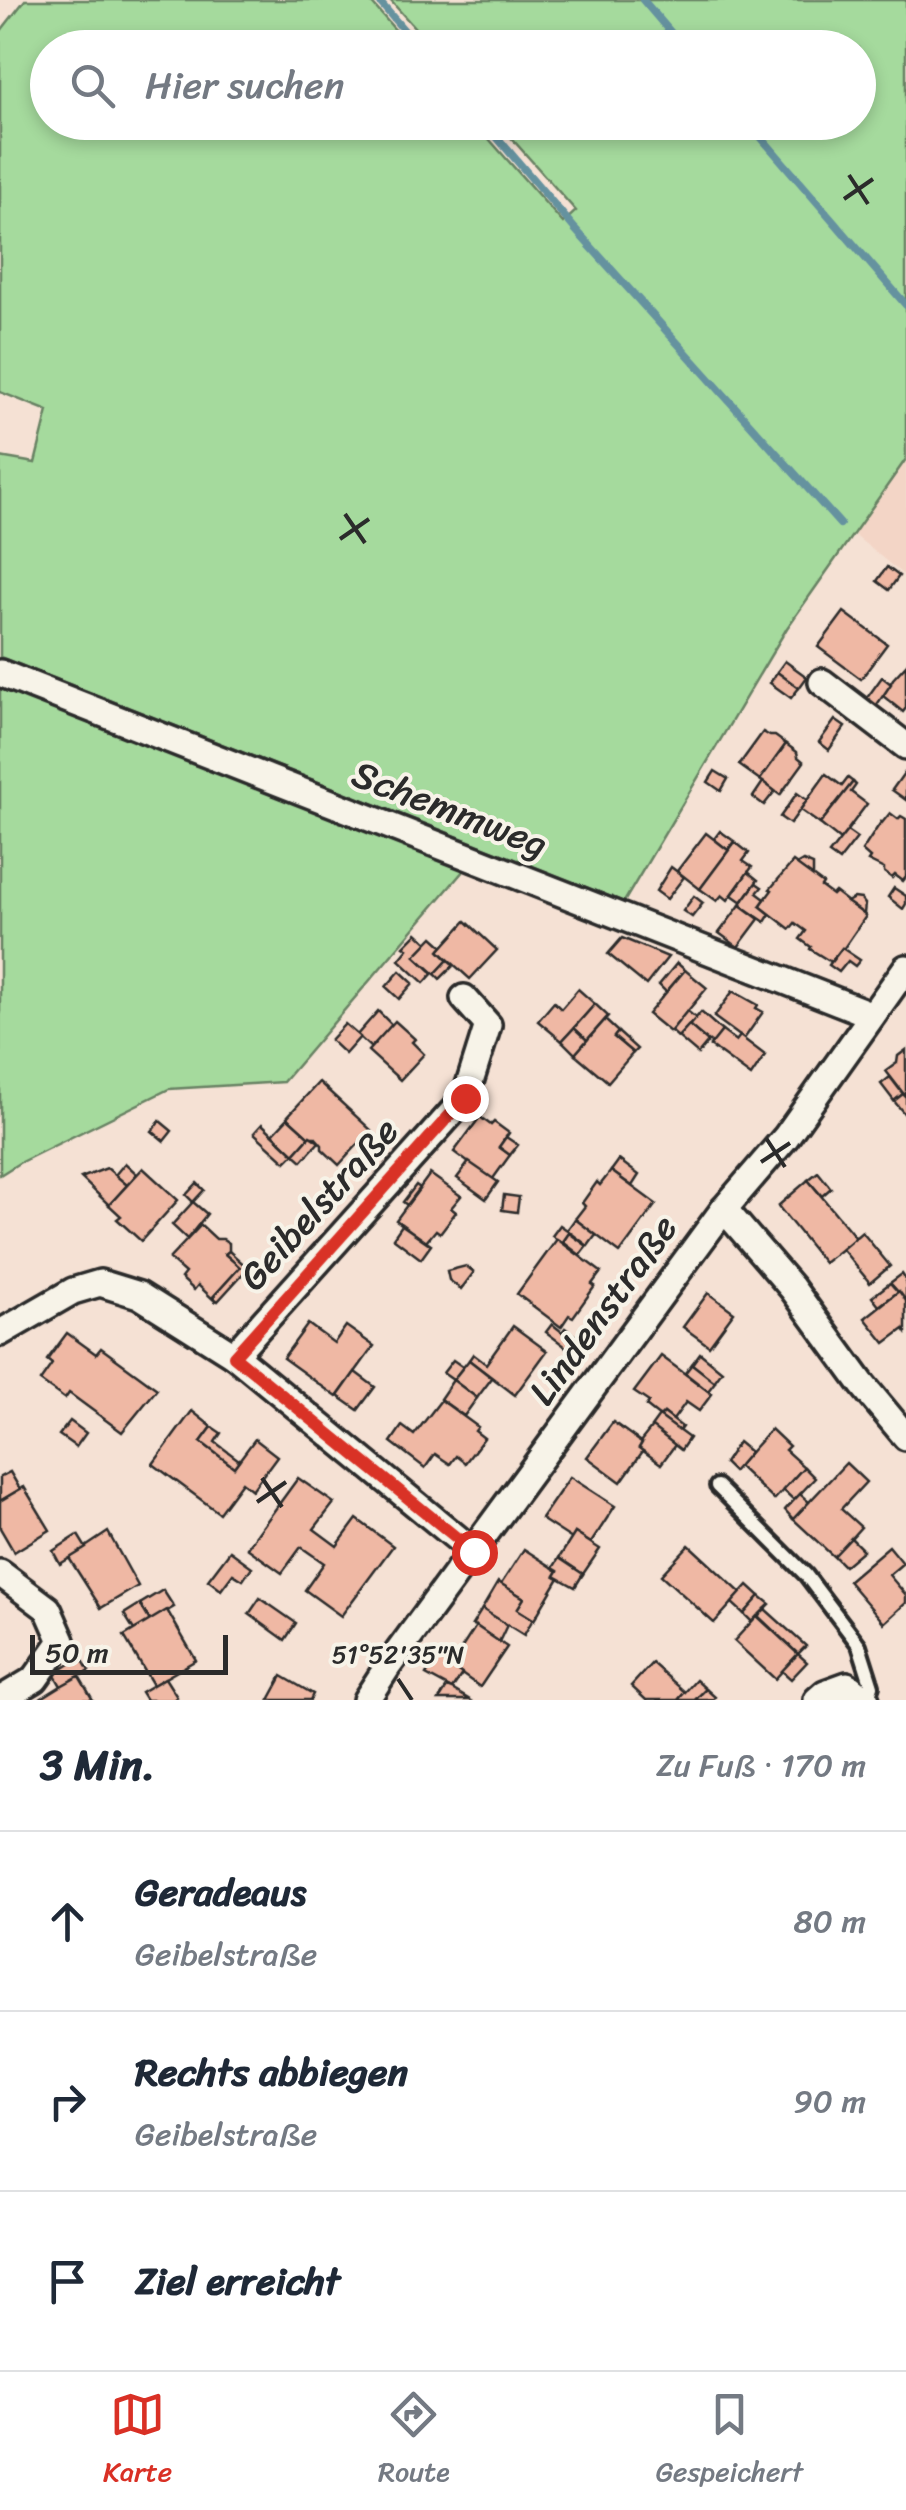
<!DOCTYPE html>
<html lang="de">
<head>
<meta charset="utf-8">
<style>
  :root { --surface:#fff; --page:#f2f2f3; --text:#1f2937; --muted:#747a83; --line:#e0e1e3; --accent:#d93025 }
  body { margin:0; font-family:Sriracha,sans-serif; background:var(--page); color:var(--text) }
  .scale { position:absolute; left:30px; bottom:25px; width:198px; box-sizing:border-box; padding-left:10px; border:5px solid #2b2b2b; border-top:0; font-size:28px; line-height:35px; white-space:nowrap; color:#2b2b2b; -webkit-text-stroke:8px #f7f3e8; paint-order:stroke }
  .stop { position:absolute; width:30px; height:30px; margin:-22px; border:8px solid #d93025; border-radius:50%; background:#fff }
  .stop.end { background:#d93025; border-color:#fff; box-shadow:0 2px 10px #0008 }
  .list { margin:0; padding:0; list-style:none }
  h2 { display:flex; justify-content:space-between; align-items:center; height:130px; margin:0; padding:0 40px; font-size:42px }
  h2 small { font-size:32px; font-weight:400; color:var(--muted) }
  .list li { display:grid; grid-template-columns:65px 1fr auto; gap:30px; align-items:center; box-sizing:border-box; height:180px; padding:0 40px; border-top:2px solid var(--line) }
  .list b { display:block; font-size:38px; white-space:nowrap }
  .list p { margin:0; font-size:32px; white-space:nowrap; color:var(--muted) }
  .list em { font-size:32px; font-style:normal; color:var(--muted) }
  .icon { flex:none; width:55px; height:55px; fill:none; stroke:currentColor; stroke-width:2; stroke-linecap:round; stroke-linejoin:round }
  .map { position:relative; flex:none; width:906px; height:1700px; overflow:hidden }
  .search { position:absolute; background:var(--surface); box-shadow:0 5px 15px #0003; left:30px; right:30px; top:30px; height:110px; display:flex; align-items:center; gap:25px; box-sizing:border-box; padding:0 35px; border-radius:55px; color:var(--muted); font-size:38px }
  .sheet { height:670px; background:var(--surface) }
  nav { display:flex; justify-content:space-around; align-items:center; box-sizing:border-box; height:140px; border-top:2px solid var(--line); background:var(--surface); font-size:28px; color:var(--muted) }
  nav a { display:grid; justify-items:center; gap:5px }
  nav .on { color:var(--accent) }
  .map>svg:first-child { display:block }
  .built { fill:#f3d5c6 }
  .green { fill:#a5da9d; stroke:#688264; stroke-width:2.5 }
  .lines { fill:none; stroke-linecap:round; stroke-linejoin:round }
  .stream { stroke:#65929f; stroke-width:8 }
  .building { fill:#efb8a4; stroke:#2b2b2b; stroke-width:2.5 }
  .lane-casing { stroke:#2b2b2b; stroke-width:20 }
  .street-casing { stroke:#2b2b2b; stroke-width:32 }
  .lane { stroke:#f7f3e8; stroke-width:12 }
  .street { stroke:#f7f3e8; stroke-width:25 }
  .route { stroke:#d93025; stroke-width:12 }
  .ticks { fill:none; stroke:#2b2b2b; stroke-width:4 }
  .labels { text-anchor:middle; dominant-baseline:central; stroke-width:8; stroke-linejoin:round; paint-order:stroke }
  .street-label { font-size:38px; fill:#2b2b2b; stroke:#f7f3e8 }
  .ticks-label { font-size:25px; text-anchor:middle; fill:#2b2b2b; stroke:#f7f3e8; stroke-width:8; stroke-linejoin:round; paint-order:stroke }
</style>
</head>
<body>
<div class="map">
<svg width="906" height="1700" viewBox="0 0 906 1700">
  <rect width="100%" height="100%" fill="#f5e1d4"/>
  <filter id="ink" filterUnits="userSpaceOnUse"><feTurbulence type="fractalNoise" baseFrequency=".01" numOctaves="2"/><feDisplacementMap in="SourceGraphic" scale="20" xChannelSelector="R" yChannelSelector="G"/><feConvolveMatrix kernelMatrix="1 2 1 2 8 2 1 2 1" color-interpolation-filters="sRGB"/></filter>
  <g filter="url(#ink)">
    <!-- built -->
    <path class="built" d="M906 459V577L853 534Z"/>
    <!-- green -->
    <g class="green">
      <path d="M25 0H369L410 47 48 48V122L475 123 563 223 576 211 498 123 858 122V48L432 47 390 0H906V459L787 628 624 902 0 657V457L35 463 48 411 0 392V32Z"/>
      <path d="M0 685 464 870 283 1082 169 1089 19 1163 0 1175Z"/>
    </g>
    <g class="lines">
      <!-- stream -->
      <g class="stream">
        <path d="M378 0 419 48"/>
        <path d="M643 0 684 48"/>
        <path d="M484 122 575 229 840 524"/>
        <path d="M748 122 906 305"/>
      </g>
    </g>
    <!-- building -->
    <g class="building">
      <path d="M887 567 899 576 889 590 877 581Z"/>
      <path d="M844 612 887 644 861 679 818 647Z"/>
      <path d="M785 661 807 677 799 688 777 672Z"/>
      <path d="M906 665V708L903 712 883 696 893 679Z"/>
      <path d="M777 672 799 688 791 698 770 683Z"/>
      <path d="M882 677 891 684 874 709 864 702Z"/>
      <path d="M835 720 845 727 829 750 819 742Z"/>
      <path d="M763 732 770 736H775L786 744 760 780 739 765Z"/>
      <path d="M786 744 797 752 798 757 804 762 780 795 760 780Z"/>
      <path d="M715 771 728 779 721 791 708 782Z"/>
      <path d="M904 773 906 774V800L892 790Z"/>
      <path d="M826 774 842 786 848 778 853 782 820 824 800 810Z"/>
      <path d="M763 782 775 791 764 805 753 797Z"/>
      <path d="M853 782 856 785 851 792 867 804 840 840 820 824Z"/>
      <path d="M797 793 807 800 790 824 780 817Z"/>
      <path d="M890 813 898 819 901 816 906 819V877L903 881 895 875 892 878 884 872V869L868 861 870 858 862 851 881 822 882 823Z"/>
      <path d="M720 831 734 841 728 850 714 839Z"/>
      <path d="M847 831 857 838 839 861 829 854Z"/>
      <path d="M706 833 728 850 735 842 700 889 677 871Z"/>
      <path d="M735 842 749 853 743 861 752 867 728 900 722 895 717 901 700 889Z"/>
      <path d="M803 861 813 865V877L796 865Z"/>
      <path d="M793 862 823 884 821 887 832 895 835 892 866 916 844 948H842L831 962 810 949 811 947 800 939 806 931 795 923 790 929 760 906 772 890 770 889Z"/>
      <path d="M671 867 684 877 667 899 656 891Z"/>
      <path d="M748 872 758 880 742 902 732 895Z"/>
      <path d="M756 883 762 887 757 893 765 899 760 906 770 914 765 922 740 905Z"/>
      <path d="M894 888 906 896V904L903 909 888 897Z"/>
      <path d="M694 896 703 903 692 917 683 911Z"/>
      <path d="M854 898 861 899 865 904 864 914 847 902Z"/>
      <path d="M740 905 759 919 738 947 719 933Z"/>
      <path d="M466 921 497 950 470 979 439 951Z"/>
      <path d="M417 933 428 943 415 956 433 973 424 983 399 960 408 949 404 946Z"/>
      <path d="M433 937 443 946 439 951 448 960 435 974 415 956Z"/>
      <path d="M622 938 668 957 646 985 608 954Z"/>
      <path d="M842 948 860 960 855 966 848 961 839 972 829 965Z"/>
      <path d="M448 960 454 965 440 979 435 974Z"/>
      <path d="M677 963 685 970 666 992 659 985Z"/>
      <path d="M685 970 707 988 670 1032 648 1014Z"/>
      <path d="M400 971 413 983 399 999 386 987Z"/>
      <path d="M578 989 595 1004 562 1041 538 1021 554 1002 561 1009Z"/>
      <path d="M733 991 758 1005 756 1008 763 1012 744 1039 714 1017Z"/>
      <path d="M595 1004 608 1016 587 1040 574 1028Z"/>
      <path d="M378 1011 392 1025 371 1048 357 1035Z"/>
      <path d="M687 1011 696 1018 678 1037 671 1031Z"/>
      <path d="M701 1012 722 1031 712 1044 689 1026Z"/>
      <path d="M605 1020 618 1032 614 1037 633 1053 608 1082 575 1054Z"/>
      <path d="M395 1021 415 1039 412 1042 424 1054 400 1080 368 1051Z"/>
      <path d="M345 1024 360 1037 345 1054 330 1040Z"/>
      <path d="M689 1025 708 1042 698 1054 678 1037Z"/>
      <path d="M574 1028 587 1040 575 1054 562 1041Z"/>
      <path d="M722 1031 736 1041 740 1036 765 1055 751 1076 710 1046Z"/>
      <path d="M618 1032 637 1049 633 1053 614 1037Z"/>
      <path d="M906 1050V1097L886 1071 897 1063 898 1056Z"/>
      <path d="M890 1077 903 1094 894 1101 881 1084Z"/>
      <path d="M319 1082 371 1130 339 1165 322 1149V1145L315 1137H309L287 1117Z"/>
      <path d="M903 1094 906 1097V1116L894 1101Z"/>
      <path d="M480 1117 491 1125 494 1122 509 1133 499 1147 510 1155 492 1180 454 1152Z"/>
      <path d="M288 1118 309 1137 294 1154 273 1134Z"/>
      <path d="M160 1121 172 1131 164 1141 152 1131Z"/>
      <path d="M262 1124 294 1154 286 1162 254 1133Z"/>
      <path d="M310 1136 319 1142 302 1161 294 1154Z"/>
      <path d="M506 1137 518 1145 510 1155 499 1147Z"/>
      <path d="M619 1160 639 1175 632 1186 611 1171Z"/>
      <path d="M469 1162 498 1182 486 1199 457 1178Z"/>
      <path d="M125 1163 137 1174 127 1185 115 1175Z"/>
      <path d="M107 1168 127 1185 109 1205 81 1178Z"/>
      <path d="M143 1168 178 1200 141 1241 117 1219 121 1216 109 1205Z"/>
      <path d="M611 1171 656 1204 620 1253 575 1219 585 1206 582 1203 597 1182 600 1185Z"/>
      <path d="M818 1172 831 1188 822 1196 808 1180Z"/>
      <path d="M430 1174 461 1196 451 1208 456 1212 440 1233 436 1230 426 1242 396 1220Z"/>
      <path d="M808 1180 856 1238 824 1263 778 1206Z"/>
      <path d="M197 1183 204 1190 193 1202 186 1195Z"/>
      <path d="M416 1185 420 1188 407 1205 403 1202Z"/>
      <path d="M504 1195 519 1197 517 1212 502 1210Z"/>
      <path d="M193 1202 207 1214 187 1239 172 1225Z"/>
      <path d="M575 1219 596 1235 588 1246 567 1230Z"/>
      <path d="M201 1225 216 1239H223L229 1243V1251L225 1254 240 1267 213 1297 216 1302 198 1285 194 1290 181 1278 185 1273 169 1259Z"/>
      <path d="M402 1225 431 1245 421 1259 393 1238Z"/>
      <path d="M560 1225 570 1232 562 1243 552 1236Z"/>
      <path d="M862 1232 890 1266 870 1283 842 1249Z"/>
      <path d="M569 1233 587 1246 580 1255 563 1242Z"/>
      <path d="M557 1239 601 1272 592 1284 595 1286 573 1317 569 1315 561 1327 517 1294Z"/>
      <path d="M229 1251 248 1268 218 1301 213 1297 240 1267 225 1254Z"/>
      <path d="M466 1266 474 1272 461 1289 449 1280 447 1271Z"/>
      <path d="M902 1274 906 1280V1301L890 1283Z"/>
      <path d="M890 1283 898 1292 879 1306 872 1297Z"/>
      <path d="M899 1291 906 1301V1332L904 1329 885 1343 865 1318Z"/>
      <path d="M708 1293 734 1312 709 1346 683 1327Z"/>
      <path d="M308 1324 334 1343 346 1326 374 1346 337 1397 283 1358Z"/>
      <path d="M552 1324 562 1332 565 1328 583 1341 574 1353 546 1332Z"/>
      <path d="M513 1326 547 1351 515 1395 469 1360 473 1354 486 1364Z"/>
      <path d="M67 1333 96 1354 101 1348 157 1389 122 1432 69 1393 65 1399 40 1381 52 1364 47 1360Z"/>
      <path d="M700 1353 722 1371 714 1382 692 1364Z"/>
      <path d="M661 1356 712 1394 699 1411 686 1402 673 1420 664 1413 660 1417 646 1406 649 1402 634 1392Z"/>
      <path d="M453 1360 463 1367 453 1380 443 1373Z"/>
      <path d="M469 1360 492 1378 477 1398 453 1380Z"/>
      <path d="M692 1364 715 1382 708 1391 685 1373Z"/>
      <path d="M355 1372 375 1387 358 1410 338 1396Z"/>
      <path d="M453 1380 477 1398 464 1416 440 1399Z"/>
      <path d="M441 1400 478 1427 475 1431 484 1438 465 1463 456 1456 450 1464 435 1454 425 1468 391 1442 402 1426 414 1435Z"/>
      <path d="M192 1411 212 1427 201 1442 234 1467 255 1439 277 1456 252 1490 242 1482 219 1513 153 1464Z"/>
      <path d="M664 1413 682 1427 679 1431 660 1417Z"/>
      <path d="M659 1416 689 1438 681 1450 651 1427Z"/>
      <path d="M70 1421 86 1433 76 1447 59 1435Z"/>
      <path d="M613 1422 642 1443 639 1448 643 1451 621 1482 587 1457Z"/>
      <path d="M212 1427 221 1433 215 1442 239 1460 234 1467 201 1442Z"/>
      <path d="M652 1427 675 1445 661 1464 639 1448 642 1443 640 1442Z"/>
      <path d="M771 1429 789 1446 785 1450 804 1467 774 1500 738 1466Z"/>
      <path d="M738 1442 750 1452 733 1472 724 1463Z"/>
      <path d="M846 1463 866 1482 841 1509 861 1527 834 1557 793 1519Z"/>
      <path d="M804 1467 815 1478 785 1510 794 1500 783 1490Z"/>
      <path d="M10 1472 20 1489 0 1501V1477Z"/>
      <path d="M570 1477 615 1506 591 1543 575 1533 572 1539 541 1519Z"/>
      <path d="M298 1478 334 1503 314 1529 337 1546 357 1519 393 1546 341 1616 305 1590 324 1563 301 1547 282 1573 247 1548Z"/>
      <path d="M24 1487 50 1530 14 1552 0 1528V1501Z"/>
      <path d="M800 1494 809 1502 793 1519 785 1510Z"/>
      <path d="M108 1532 138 1586 101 1608 69 1558Z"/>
      <path d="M575 1533 600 1549 583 1574 559 1558Z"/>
      <path d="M78 1535 86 1548 60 1564 53 1551Z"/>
      <path d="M851 1538 863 1550 844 1566 834 1556Z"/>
      <path d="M689 1545 741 1593 714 1623 661 1575Z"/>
      <path d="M889 1546 903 1563 889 1575 906 1595V1603L884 1623 848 1581Z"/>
      <path d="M524 1549 558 1571 555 1576 559 1578 534 1620 517 1609 524 1598 501 1584Z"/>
      <path d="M230 1551 252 1567 243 1580 233 1574 221 1590 208 1580Z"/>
      <path d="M559 1558 583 1574 575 1587 555 1576 558 1571 553 1568Z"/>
      <path d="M498 1582 524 1598 517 1609 533 1619 524 1635 482 1609Z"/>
      <path d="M748 1585 760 1596 744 1614 732 1603Z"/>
      <path d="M163 1590 174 1607 150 1621 140 1604Z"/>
      <path d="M760 1596 770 1604 752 1622 744 1614Z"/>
      <path d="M260 1598 296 1623 285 1640 249 1614Z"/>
      <path d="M140 1604 150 1621 134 1630 124 1614Z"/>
      <path d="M482 1609 507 1625 499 1642 476 1626 472 1625Z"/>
      <path d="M765 1609 806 1646 798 1654 758 1616Z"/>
      <path d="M167 1610 196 1660 153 1685 124 1636Z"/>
      <path d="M757 1616 798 1654 775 1679 734 1641Z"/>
      <path d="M476 1626 507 1647 480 1687 450 1666Z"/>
      <path d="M798 1654 807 1662 791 1679 782 1671Z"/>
      <path d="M81 1657 89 1671 61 1686 54 1674Z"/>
      <path d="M437 1657 462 1674 452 1689 426 1675Z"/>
      <path d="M652 1663 685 1692 678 1700H646L631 1686Z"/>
      <path d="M79 1676 93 1700 40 1699 61 1686Z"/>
      <path d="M282 1676 313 1694 310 1700H269Z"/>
      <path d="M165 1678 177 1697 173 1700H146L141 1692Z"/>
      <path d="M696 1680 706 1689 695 1700H678Z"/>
      <path d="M447 1687 452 1689 470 1700H439Z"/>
      <path d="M706 1689 715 1697 713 1700H695Z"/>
    </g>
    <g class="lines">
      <defs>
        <path id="lane" d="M717 1486 806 1575 859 1645 872 1686 867 1700"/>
        <g id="street">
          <path d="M0 673 872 1015"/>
          <path d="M822 682 906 746"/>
          <path d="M724 1209 792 1288 862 1384 906 1437"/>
          <path d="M0 1333 73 1291 100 1283 139 1295 234 1355 474 1552"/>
          <path d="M234 1355 465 1098 488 1025 464 998"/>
          <path d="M0 1573 48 1609 62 1641 35 1679 0 1700"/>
          <path d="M366 1700 388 1666 724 1209 786 1137 906 968"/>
          <path d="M817 1700 825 1693 847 1685 866 1700"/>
        </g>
      </defs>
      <!-- lane casing -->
      <use href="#lane" class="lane-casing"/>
      <!-- street casing -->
      <use href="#street" class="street-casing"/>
      <!-- lane -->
      <use href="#lane" class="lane"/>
      <!-- street -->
      <use href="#street" class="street"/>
    </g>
  </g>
  <g class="lines" filter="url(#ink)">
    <!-- route -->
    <path class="route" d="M465 1098 234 1356 474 1552"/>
  </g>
  <!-- ticks -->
  <path class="ticks" d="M849 175 868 204M844 199 873 179M345 514 365 543M340 539 369 519M766 1138 785 1167M761 1162 790 1143M262 1478 282 1507M257 1502 286 1482M398 1679 412 1700"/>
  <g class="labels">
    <!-- street labels -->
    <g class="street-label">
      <text transform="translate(450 809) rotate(21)">Schemmweg</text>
      <text transform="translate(319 1204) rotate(-48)">Geibelstraße</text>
      <text transform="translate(603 1310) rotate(-54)">Lindenstraße</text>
    </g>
  </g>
  <g class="ticks-label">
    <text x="398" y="1663">51°52'35"N</text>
  </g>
</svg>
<div class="scale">50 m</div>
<div class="stop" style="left:474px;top:1552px"></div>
<div class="stop end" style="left:465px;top:1098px"></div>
<div class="search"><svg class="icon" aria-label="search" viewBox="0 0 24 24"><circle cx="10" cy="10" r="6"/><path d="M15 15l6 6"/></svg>Hier suchen</div>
</div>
<section class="sheet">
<h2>3 Min.<small>Zu Fuß · 170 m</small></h2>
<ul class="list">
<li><svg class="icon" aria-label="ahead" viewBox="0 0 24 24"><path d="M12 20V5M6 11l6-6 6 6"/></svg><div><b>Geradeaus</b><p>Geibelstraße</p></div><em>80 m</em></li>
<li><svg class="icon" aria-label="right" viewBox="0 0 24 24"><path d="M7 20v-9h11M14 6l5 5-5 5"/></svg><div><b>Rechts abbiegen</b><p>Geibelstraße</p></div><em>90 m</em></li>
<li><svg class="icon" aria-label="arrive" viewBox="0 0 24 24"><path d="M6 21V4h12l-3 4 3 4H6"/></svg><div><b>Ziel erreicht</b></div></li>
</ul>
</section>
<nav>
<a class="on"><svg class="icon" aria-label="map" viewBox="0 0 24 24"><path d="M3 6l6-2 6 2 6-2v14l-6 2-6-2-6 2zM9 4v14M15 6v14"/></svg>Karte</a>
<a><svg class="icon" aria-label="directions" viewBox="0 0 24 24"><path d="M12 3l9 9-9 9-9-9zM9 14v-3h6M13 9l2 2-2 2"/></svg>Route</a>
<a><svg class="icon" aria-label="saved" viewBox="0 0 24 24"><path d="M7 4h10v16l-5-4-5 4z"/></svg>Gespeichert</a>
</nav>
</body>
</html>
